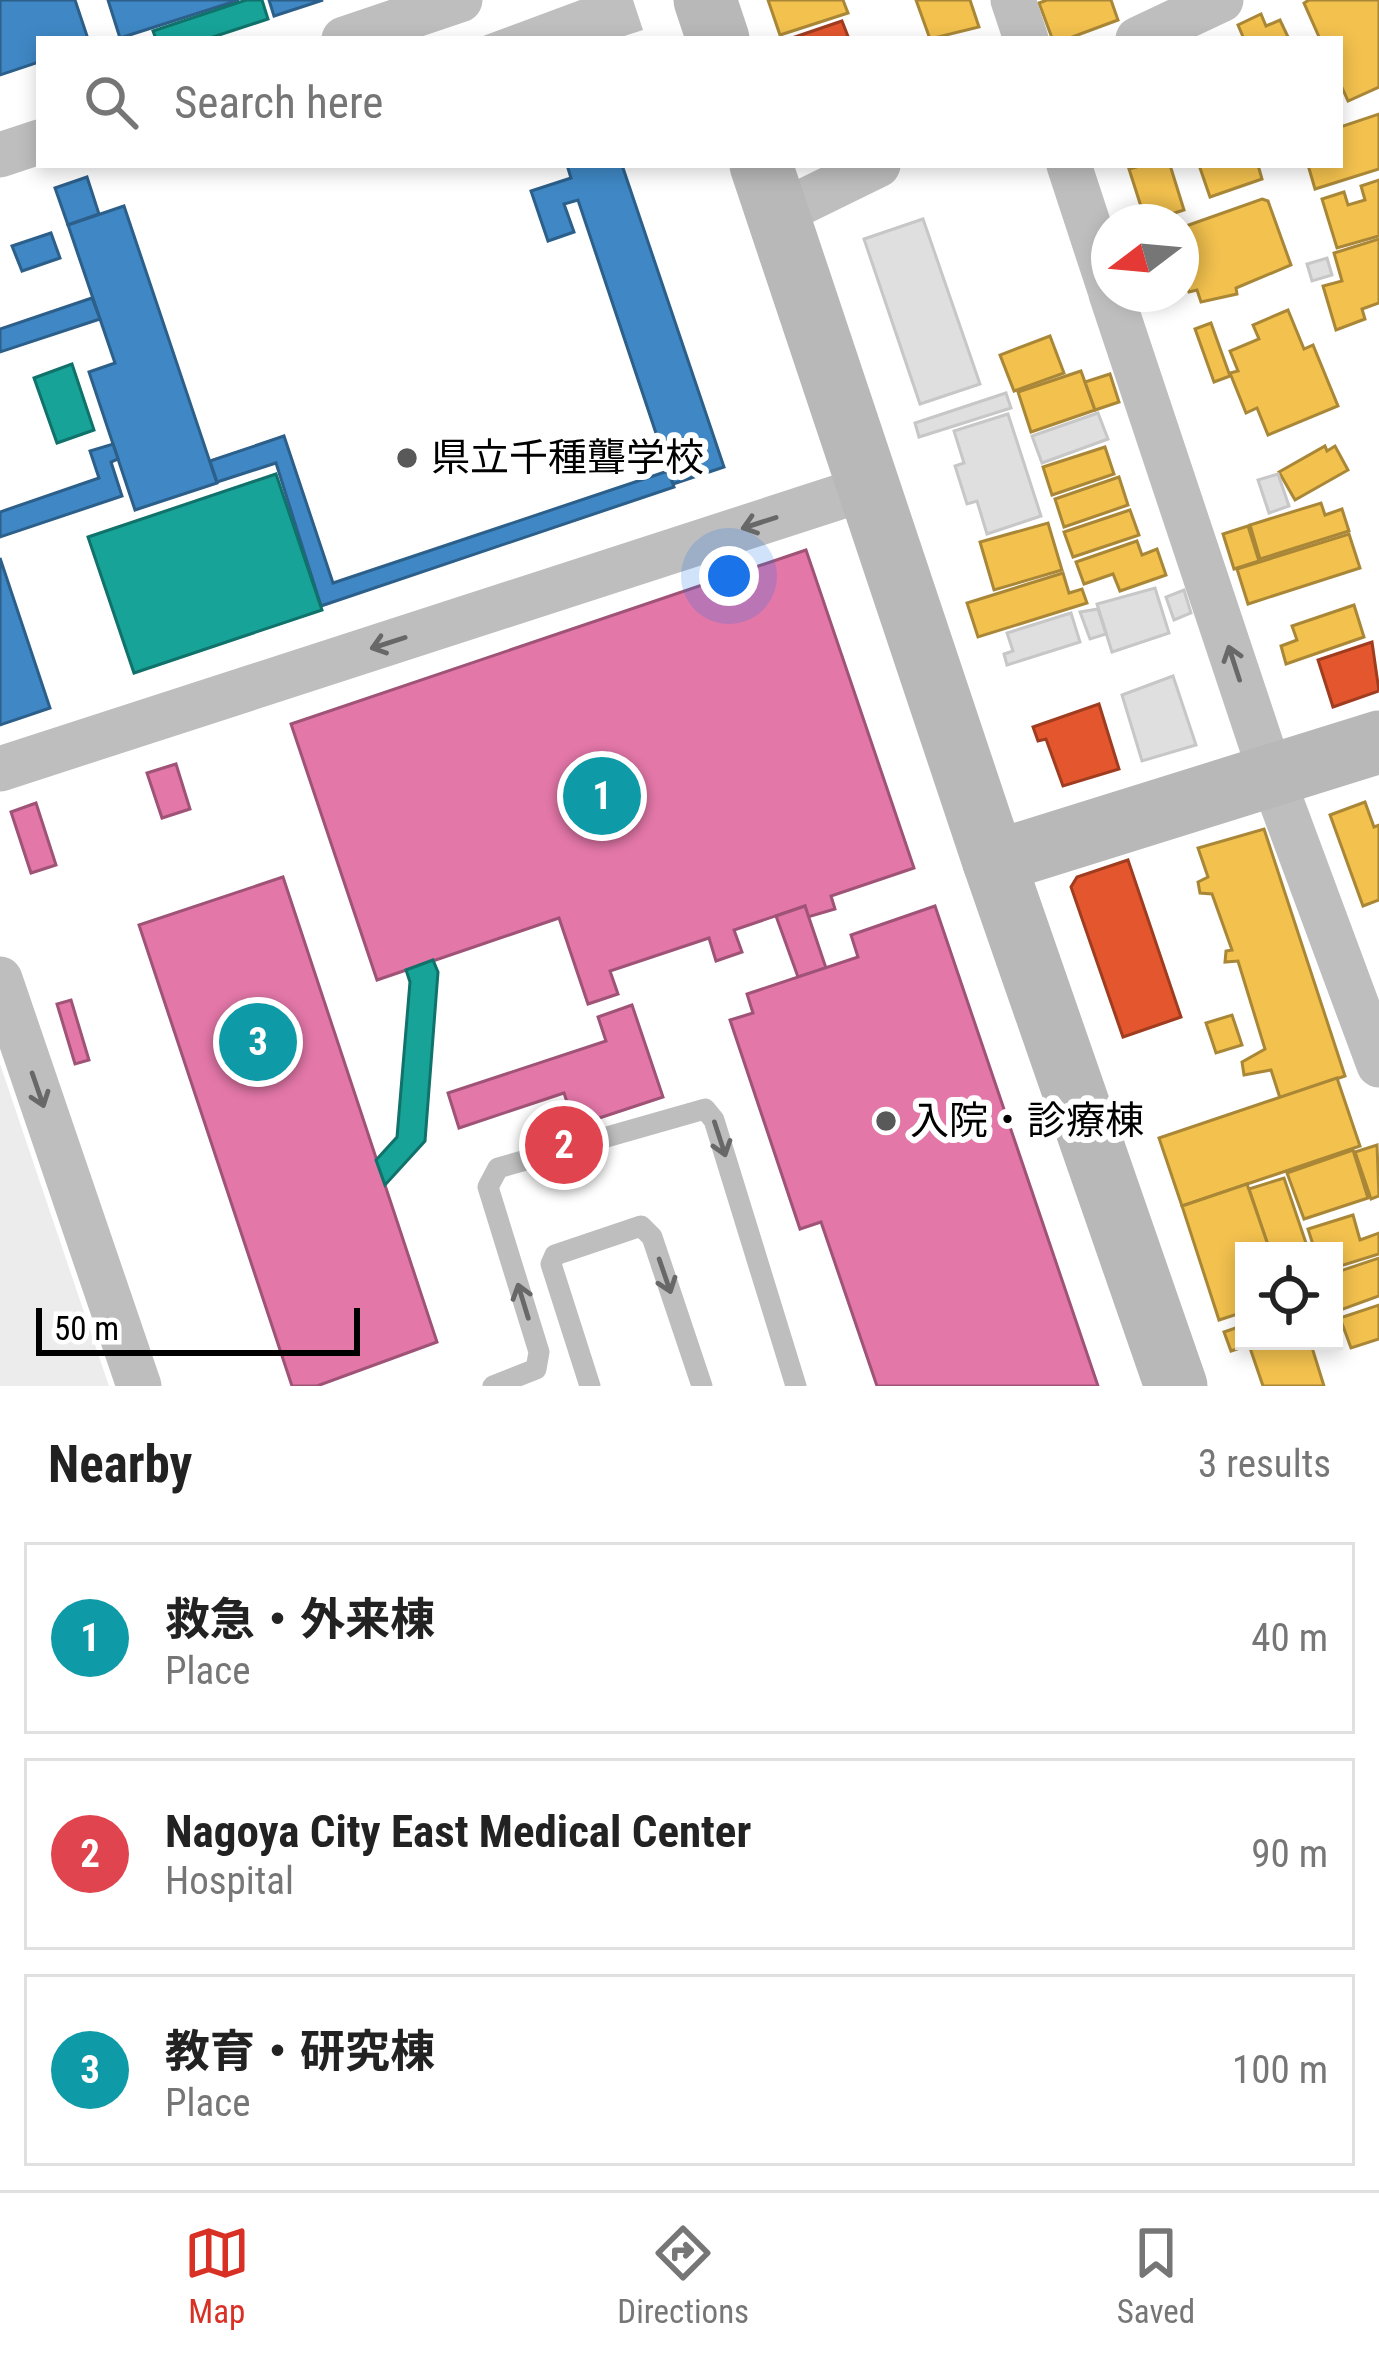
<!DOCTYPE html>
<html lang="en">
<head>
<meta charset="utf-8">
<style>
  :root { --surface:#fff; --page:#f6f6f6; --text:#222; --muted:#767676; --line:#e0e0e0; --accent:#d93025 }
  body { margin:0; font-family:"Roboto Condensed","Noto Sans JP",sans-serif; background:var(--page); color:var(--text) }
  .controls { position:absolute; right:36px; bottom:36px; display:grid; overflow:hidden; border-radius:0px; box-shadow:0 6px 18px #0003 }
  .controls button { width:108px; height:108px; display:grid; place-items:center; padding:0; border:0; border-bottom:3px solid var(--line); background:var(--surface); color:var(--text); font:60px sans-serif }
  .compass { position:absolute; left:1091px; top:204px; width:108px; height:108px; border-radius:50%; background:var(--surface); box-shadow:0 6px 18px #0003; rotate:254deg }
  .scale { position:absolute; left:36px; bottom:30px; width:324px; box-sizing:border-box; padding-left:12px; border:6px solid #000; border-top:0; font-size:33px; line-height:42px; white-space:nowrap; color:#000; -webkit-text-stroke:9px #fff; paint-order:stroke }
  .you { position:absolute; left:729px; top:576px; width:42px; height:42px; margin:-30px; border:9px solid #fff; border-radius:50%; background:#1a73e8; box-shadow:0 0 0 18px #1a73e833 }
  .badge { display:grid; place-items:center; width:78px; height:78px; border-radius:50%; background:var(--accent); color:#fff; font-size:39px; font-weight:700 }
  .pin { position:absolute; translate:-50% -50%; border:6px solid #fff; box-shadow:0 3px 12px #0006 }
  .list { margin:0; padding:0; list-style:none }
  h2 { display:flex; justify-content:space-between; align-items:center; height:156px; margin:0; padding:0 48px; font-size:51px }
  h2 small { font-size:39px; font-weight:400; color:var(--muted) }
  .list li { display:grid; grid-template-columns:78px 1fr auto; gap:36px; align-items:center; box-sizing:border-box; height:192px; margin:0 24px 24px; padding:0 24px; border:3px solid var(--line); border-radius:0px }
  .list b { display:block; font-size:45px; white-space:nowrap }
  .list p { margin:0; font-size:39px; white-space:nowrap; color:var(--muted) }
  .list em { font-size:39px; font-style:normal; color:var(--muted) }
  .icon { flex:none; width:66px; height:66px; fill:none; stroke:currentColor; stroke-width:2; stroke-linecap:round; stroke-linejoin:round }
  .map { position:relative; flex:none; width:1379px; height:1386px; overflow:hidden }
  .search { position:absolute; background:var(--surface); box-shadow:0 6px 18px #0003; left:36px; right:36px; top:36px; height:132px; display:flex; align-items:center; gap:30px; box-sizing:border-box; padding:0 42px; border-radius:0px; color:var(--muted); font-size:45px }
  .sheet { height:804px; background:var(--surface) }
  nav { display:flex; justify-content:space-around; align-items:center; box-sizing:border-box; height:168px; border-top:3px solid var(--line); background:var(--surface); font-size:33px; color:var(--muted) }
  nav a { display:grid; justify-items:center; gap:6px }
  nav .on { color:var(--accent) }
  .map>svg:first-child { display:block }
  .green { fill:#ececec }
  .water { fill:#bfbfbf }
  .homes { fill:#f2c14e; stroke:#a98737; stroke-width:3 }
  .shops { fill:#e4572e; stroke:#a03d20; stroke-width:3 }
  .schools { fill:#3f88c5; stroke:#2c5f8a; stroke-width:3 }
  .health { fill:#e377a8; stroke:#9f5376; stroke-width:3 }
  .public { fill:#17a398; stroke:#10726a; stroke-width:3 }
  .building { fill:#dfdfdf; stroke:#c7c7c7; stroke-width:3 }
  .lines { fill:none; stroke-linecap:round; stroke-linejoin:round }
  .lane { stroke:#bebebe; stroke-width:21 }
  .street { stroke:#bebebe; stroke-width:45 }
  .secondary { stroke:#b8b8b8; stroke-width:63 }
  .oneway { stroke:#686868 }
  .poi-dot { fill:#595959; stroke:#fff; stroke-width:4.5 }
  .labels { text-anchor:middle; dominant-baseline:central; stroke-width:12; stroke-linejoin:round; paint-order:stroke }
  .poi-label { font-size:39px; fill:#000; stroke:#fff; text-anchor:start }
</style>
</head>
<body>
<div class="map">
<svg width="1379" height="1386" viewBox="0 0 1379 1386">
  <rect width="100%" height="100%" fill="#fff"/>
  <!-- green -->
  <path class="green" d="M0 1064 109 1386H0Z"/>
  <!-- water -->
  <path class="water" d="M580 0H633L643 30 615 39H475Z"/>
  <!-- homes -->
  <g class="homes">
    <path d="M768 0H843L848 13 780 35Z"/>
    <path d="M916 0H970L979 27 930 39Z"/>
    <path d="M1047 0H1111L1118 20 1067 39 1052 38 1039 3Z"/>
    <path d="M1309 0H1379V87L1348 101 1340 83V39H1320L1304 3Z"/>
    <path d="M1261 14 1266 26 1280 20 1289 39H1244L1238 25Z"/>
    <path d="M1379 114V169L1315 189 1308 165H1340V127Z"/>
    <path d="M1143 165H1170L1184 210 1146 222 1129 169Z"/>
    <path d="M1199 165H1258L1262 179 1210 197Z"/>
    <path d="M1379 180V236L1337 248 1322 199 1344 192 1348 205 1365 200 1361 186Z"/>
    <path d="M1262 199 1268 201 1291 265 1236 288 1237 294 1201 302 1197 290 1189 292 1181 269 1182 245 1192 242 1186 226Z"/>
    <path d="M1379 239V303L1362 309 1365 319 1336 330 1323 286 1342 281 1334 253Z"/>
    <path d="M1288 310 1304 349 1313 345 1338 406 1268 435 1257 408 1246 413 1230 373 1238 371 1230 351 1259 339 1253 325Z"/>
    <path d="M1211 323 1230 376 1214 382 1195 329Z"/>
    <path d="M1050 336 1064 373 1014 391 1000 355Z"/>
    <path d="M1081 371 1095 410 1031 432 1018 392Z"/>
    <path d="M1110 374 1119 402 1095 410 1085 382Z"/>
    <path d="M1325 446 1327 451 1335 446 1348 470 1295 500 1279 472Z"/>
    <path d="M1105 447 1114 474 1052 495 1043 467Z"/>
    <path d="M1119 477 1128 505 1064 527 1055 499Z"/>
    <path d="M1321 503 1325 515 1342 509 1349 531 1260 559 1250 525Z"/>
    <path d="M1130 510 1139 535 1073 557 1064 532Z"/>
    <path d="M1048 523 1062 570 994 590 980 542Z"/>
    <path d="M1248 526 1259 561 1234 569 1223 534Z"/>
    <path d="M1349 534 1360 568 1248 604 1237 569Z"/>
    <path d="M1137 541 1142 555 1157 549 1166 575 1120 591 1113 574 1084 584 1076 562Z"/>
    <path d="M1063 573 1069 593 1082 589 1087 603 978 637 967 603Z"/>
    <path d="M1354 605 1364 637 1286 664 1281 646 1297 640 1292 626Z"/>
    <path d="M1365 802 1374 827 1379 825V900L1363 906 1330 815Z"/>
    <path d="M1264 829 1345 1076 1280 1098 1271 1070 1244 1075 1242 1062 1265 1049 1238 961 1225 962 1226 951 1232 950 1212 894 1200 893 1198 882 1208 877 1198 848Z"/>
    <path d="M1232 1015 1242 1045 1216 1053 1206 1023Z"/>
    <path d="M1337 1078 1360 1146 1182 1206 1159 1138Z"/>
    <path d="M1377 1145 1379 1196 1371 1199 1355 1152Z"/>
    <path d="M1353 1150 1368 1198 1304 1219 1287 1173Z"/>
    <path d="M1284 1178 1308 1249 1301 1251H1270L1249 1189Z"/>
    <path d="M1247 1184 1270 1251H1244V1312L1219 1320 1182 1206Z"/>
    <path d="M1353 1215 1360 1240 1379 1233V1254L1334 1268V1251H1315L1308 1229Z"/>
    <path d="M1379 1258V1296L1335 1312 1334 1273Z"/>
    <path d="M1379 1305V1339L1351 1348 1340 1318Z"/>
    <path d="M1244 1325V1341H1310L1324 1386H1263L1249 1345 1231 1351 1224 1332Z"/>
  </g>
  <!-- shops -->
  <g class="shops">
    <path d="M842 21 849 39H789Z"/>
    <path d="M1372 642 1379 691 1333 707 1318 660Z"/>
    <path d="M1099 704 1119 769 1063 786 1046 739 1038 741 1033 727Z"/>
    <path d="M1128 860 1181 1017 1123 1037 1071 887 1077 877Z"/>
  </g>
  <!-- schools -->
  <g class="schools">
    <path d="M0 0H75L88 39H39V62L0 75Z"/>
    <path d="M108 0H239L120 38Z"/>
    <path d="M269 0H323L274 16Z"/>
    <path d="M567 165H622L724 467 673 484 578 200 564 204 574 232 548 241 531 191 571 178Z"/>
    <path d="M87 177 99 214 68 225 55 188Z"/>
    <path d="M124 206 217 483 135 510 89 372 115 363 68 225Z"/>
    <path d="M51 233 60 258 22 271 12 246Z"/>
    <path d="M92 298 100 319 0 352V329Z"/>
    <path d="M284 436 333 583 668 471 674 487 321 606 276 463 217 482 210 461Z"/>
    <path d="M113 444 118 459 111 462 122 496 0 537V512L99 478 90 451Z"/>
    <path d="M0 558 50 708 0 725Z"/>
  </g>
  <!-- health -->
  <g class="health">
    <path d="M806 550 914 868 831 896 835 909 808 917 805 906 734 930 742 952 716 961 709 938 610 971 618 994 588 1004 559 918 377 980 291 724Z"/>
    <path d="M176 764 190 809 162 818 147 773Z"/>
    <path d="M36 803 56 865 31 873 11 812Z"/>
    <path d="M283 877 437 1342 317 1386H292L139 925Z"/>
    <path d="M805 906 826 968 798 977 776 916Z"/>
    <path d="M935 906 1098 1386H877L821 1222 800 1229 730 1020 753 1013 747 994 858 957 851 935Z"/>
    <path d="M71 1000 89 1060 75 1064 57 1004Z"/>
    <path d="M632 1005 663 1097 575 1126 564 1093 459 1128 448 1093 606 1041 598 1017Z"/>
  </g>
  <!-- public -->
  <g class="public">
    <path d="M246 0H262L268 19 207 39H156L153 31Z"/>
    <path d="M72 364 94 430 57 443 34 378Z"/>
    <path d="M276 474 322 610 134 673 88 537Z"/>
    <path d="M433 960 438 972 425 1141 385 1185 376 1160 397 1137 410 982 406 970Z"/>
  </g>
  <!-- building -->
  <g class="building">
    <path d="M923 219 980 384 920 404 864 239Z"/>
    <path d="M1327 258 1332 275 1312 281 1307 264Z"/>
    <path d="M1006 393 1011 408 919 437 915 423Z"/>
    <path d="M1098 413 1108 439 1042 463 1032 436Z"/>
    <path d="M1008 414 1041 516 987 534 977 501 967 504 955 466 964 463 954 431Z"/>
    <path d="M1278 474 1289 506 1269 513 1258 480Z"/>
    <path d="M1155 588 1169 633 1112 652 1097 604Z"/>
    <path d="M1184 590 1191 613 1174 620 1166 597Z"/>
    <path d="M1098 609 1106 634 1090 639 1080 612Z"/>
    <path d="M1071 613 1080 642 1007 665 1004 654 1013 651 1007 633Z"/>
    <path d="M1173 676 1196 745 1142 761 1122 695Z"/>
  </g>
  <g class="lines">
    <!-- lane -->
    <g class="lane">
      <path d="M493 1386 536 1369 539 1352 488 1187 498 1168 705 1109 714 1120 796 1386"/>
      <path d="M590 1386 551 1264 555 1255 641 1226 652 1237 702 1386"/>
    </g>
    <!-- street -->
    <g class="street">
      <path d="M1013 0 1026 39"/>
      <path d="M344 39 460 0"/>
      <path d="M1138 39 1221 0"/>
      <path d="M0 155 39 142"/>
      <path d="M1069 165 1109 287"/>
      <path d="M778 214 878 165"/>
      <path d="M1111 294 1271 774 1379 1065"/>
      <path d="M0 769 870 487"/>
      <path d="M0 979 139 1386"/>
    </g>
    <!-- secondary -->
    <g class="secondary">
      <path d="M705 0 718 39"/>
      <path d="M761 165 994 862 1176 1386"/>
      <path d="M994 862 1379 742"/>
    </g>
  </g>
  <!-- one-way arrows -->
  <defs><path id="oneway-shaft" d="M-6 0H5M1.5-3L5.5 0L1.5 3" fill="none" stroke-width="1.6" stroke-linecap="round" stroke-linejoin="round" transform="scale(3)"/></defs>
  <g class="oneway">
    <use href="#oneway-shaft" transform="translate(759 523) rotate(162)"/>
    <use href="#oneway-shaft" transform="translate(388 643) rotate(162)"/>
    <use href="#oneway-shaft" transform="translate(1234 663) rotate(-108)"/>
    <use href="#oneway-shaft" transform="translate(38 1090) rotate(71)"/>
    <use href="#oneway-shaft" transform="translate(720 1139) rotate(72)"/>
    <use href="#oneway-shaft" transform="translate(665 1276) rotate(71)"/>
    <use href="#oneway-shaft" transform="translate(523 1301) rotate(-107)"/>
  </g>
  <!-- markers -->
  <g class="poi-dot">
    <circle cx="407" cy="458" r="12"/>
    <circle cx="886" cy="1121" r="12"/>
  </g>
  <g class="labels">
    <!-- poi labels -->
    <g class="poi-label">
      <text x="431" y="458">県立千種聾学校</text>
      <text x="910" y="1121">入院・診療棟</text>
    </g>
  </g>
</svg>
<div class="controls">
<button><svg class="icon" aria-label="locate" viewBox="0 0 24 24"><circle cx="12" cy="12" r="6"/><path d="M12 2v4M12 18v4M2 12h4M18 12h4"/></svg></button>
</div>
<svg class="compass" viewBox="-18 -18 36 36"><path d="M0-13l5 13h-10z" fill="#e53935"/><path d="M0 13l5-13h-10z" fill="#767676"/></svg>
<div class="scale">50 m</div>
<div class="you"></div>
<div class="pin badge" style="left:602px;top:796px;background:#0f9aa8">1</div>
<div class="pin badge" style="left:564px;top:1145px;background:#e0444e">2</div>
<div class="pin badge" style="left:258px;top:1042px;background:#0f9aa8">3</div>
<div class="search"><svg class="icon" aria-label="search" viewBox="0 0 24 24"><circle cx="10" cy="10" r="6"/><path d="M15 15l6 6"/></svg>Search here</div>
</div>
<section class="sheet">
<h2>Nearby<small>3 results</small></h2>
<ul class="list">
<li><span class="badge" style="background:#0f9aa8">1</span><div><b>救急・外来棟</b><p>Place</p></div><em>40 m</em></li>
<li><span class="badge" style="background:#e0444e">2</span><div><b>Nagoya City East Medical Center</b><p>Hospital</p></div><em>90 m</em></li>
<li><span class="badge" style="background:#0f9aa8">3</span><div><b>教育・研究棟</b><p>Place</p></div><em>100 m</em></li>
</ul>
</section>
<nav>
<a class="on"><svg class="icon" aria-label="map" viewBox="0 0 24 24"><path d="M3 6l6-2 6 2 6-2v14l-6 2-6-2-6 2zM9 4v14M15 6v14"/></svg>Map</a>
<a><svg class="icon" aria-label="directions" viewBox="0 0 24 24"><path d="M12 3l9 9-9 9-9-9zM9 14v-3h6M13 9l2 2-2 2"/></svg>Directions</a>
<a><svg class="icon" aria-label="saved" viewBox="0 0 24 24"><path d="M7 4h10v16l-5-4-5 4z"/></svg>Saved</a>
</nav>
</body>
</html>
